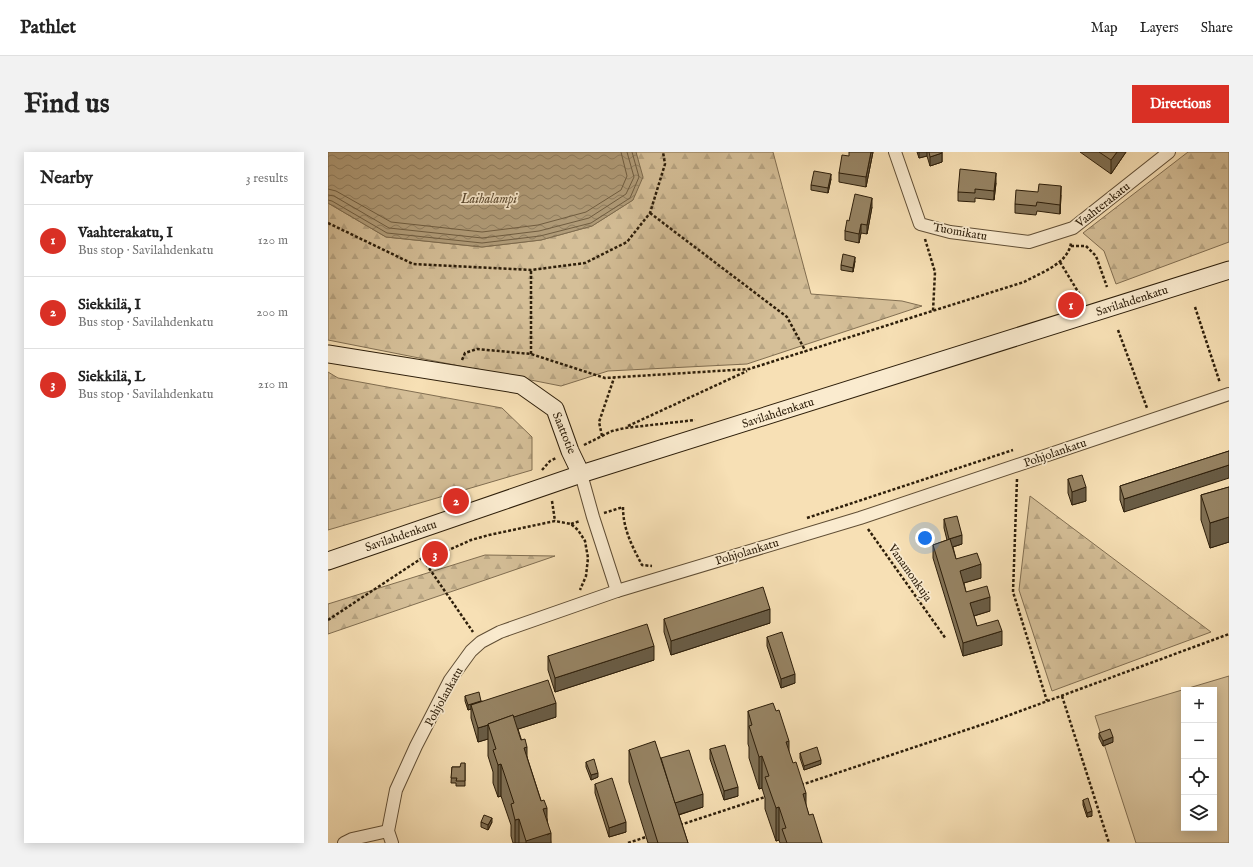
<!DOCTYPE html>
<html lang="en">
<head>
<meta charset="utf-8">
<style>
  :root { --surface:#fff; --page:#f2f2f2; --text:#222; --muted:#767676; --line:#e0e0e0; --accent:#d93025 }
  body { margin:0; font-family:"IM FELL English",serif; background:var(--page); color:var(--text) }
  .controls { position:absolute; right:12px; bottom:12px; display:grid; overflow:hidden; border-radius:0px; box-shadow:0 2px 10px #0003 }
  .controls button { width:36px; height:36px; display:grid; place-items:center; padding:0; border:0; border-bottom:1px solid var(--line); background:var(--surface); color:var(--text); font:20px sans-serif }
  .you { position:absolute; left:597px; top:386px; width:14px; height:14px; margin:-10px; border:3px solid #fff; border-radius:50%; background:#1a73e8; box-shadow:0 0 0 6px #1a73e833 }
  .badge { display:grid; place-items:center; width:26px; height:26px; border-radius:50%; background:var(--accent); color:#fff; font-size:13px; font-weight:700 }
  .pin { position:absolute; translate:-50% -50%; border:2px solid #fff; box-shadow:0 1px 4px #0006 }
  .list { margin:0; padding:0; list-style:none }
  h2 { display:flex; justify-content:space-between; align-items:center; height:52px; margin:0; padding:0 16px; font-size:17px }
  h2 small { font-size:13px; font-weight:400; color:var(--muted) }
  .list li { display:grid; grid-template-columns:26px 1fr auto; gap:12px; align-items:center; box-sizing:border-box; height:72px; padding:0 16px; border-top:1px solid var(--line) }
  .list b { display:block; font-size:15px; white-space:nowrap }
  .list p { margin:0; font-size:13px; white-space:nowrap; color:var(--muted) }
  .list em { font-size:13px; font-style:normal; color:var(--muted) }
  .icon { flex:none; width:22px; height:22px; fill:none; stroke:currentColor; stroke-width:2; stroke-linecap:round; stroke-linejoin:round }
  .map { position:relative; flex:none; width:901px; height:691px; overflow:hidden; border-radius:0px }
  header { display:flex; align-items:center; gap:24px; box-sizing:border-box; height:56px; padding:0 20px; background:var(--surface); border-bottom:1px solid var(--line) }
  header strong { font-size:19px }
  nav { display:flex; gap:22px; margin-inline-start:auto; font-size:14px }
  .intro { display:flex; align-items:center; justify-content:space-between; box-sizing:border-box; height:96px; padding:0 24px }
  h1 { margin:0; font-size:28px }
  .button { padding:10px 18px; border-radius:0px; background:var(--accent); color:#fff; font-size:14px; font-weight:700 }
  main { display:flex; gap:24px; padding:0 24px }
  aside { flex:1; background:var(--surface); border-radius:0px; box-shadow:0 2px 10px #0003 }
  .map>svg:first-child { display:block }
  .forest { fill:url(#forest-firs); stroke:#816e51 }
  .green { fill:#d5bf98; stroke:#816e51; fill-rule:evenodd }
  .water { fill:url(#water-waves); stroke:#7d6b4e }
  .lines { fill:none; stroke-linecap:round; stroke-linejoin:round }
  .shore { stroke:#705e42; stroke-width:1 }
  .street-casing { stroke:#604e35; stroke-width:14 }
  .secondary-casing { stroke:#2d1e0a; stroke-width:19 }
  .path { stroke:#2d1e0a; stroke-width:2.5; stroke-dasharray:3 2; stroke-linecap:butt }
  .street { stroke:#faebcf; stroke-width:12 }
  .secondary { stroke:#faebcf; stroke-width:17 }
  .wall { fill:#817155; stroke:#2d1e0a }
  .shaded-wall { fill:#695c45; stroke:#2d1e0a }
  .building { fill:#968363; stroke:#2d1e0a }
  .labels { text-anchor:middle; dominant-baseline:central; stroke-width:3.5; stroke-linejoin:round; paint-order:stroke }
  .street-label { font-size:12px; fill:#2d1e0a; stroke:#faebcf }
  .water-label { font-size:13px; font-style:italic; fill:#5c4b32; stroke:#faebcf }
</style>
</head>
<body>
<header>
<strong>Pathlet</strong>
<nav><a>Map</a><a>Layers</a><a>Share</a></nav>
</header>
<div class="intro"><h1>Find us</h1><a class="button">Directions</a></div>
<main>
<aside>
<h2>Nearby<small>3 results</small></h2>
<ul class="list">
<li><span class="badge">1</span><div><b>Vaahterakatu, I</b><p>Bus stop · Savilahdenkatu</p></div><em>120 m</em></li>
<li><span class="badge">2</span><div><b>Siekkilä, I</b><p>Bus stop · Savilahdenkatu</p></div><em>200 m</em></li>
<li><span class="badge">3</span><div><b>Siekkilä, L</b><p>Bus stop · Savilahdenkatu</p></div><em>210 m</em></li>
</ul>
</aside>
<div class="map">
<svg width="901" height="691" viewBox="0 0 901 691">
  <defs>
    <pattern id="forest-firs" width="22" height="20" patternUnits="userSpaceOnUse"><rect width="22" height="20" fill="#d5bf98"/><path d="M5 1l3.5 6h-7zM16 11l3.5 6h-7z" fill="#b7a482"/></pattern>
    <pattern id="water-waves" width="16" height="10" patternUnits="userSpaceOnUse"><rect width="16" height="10" fill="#b29e7b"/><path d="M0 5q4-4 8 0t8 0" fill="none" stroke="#918063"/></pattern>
  </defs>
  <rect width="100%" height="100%" fill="#f7e0b5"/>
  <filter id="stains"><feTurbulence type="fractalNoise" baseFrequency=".005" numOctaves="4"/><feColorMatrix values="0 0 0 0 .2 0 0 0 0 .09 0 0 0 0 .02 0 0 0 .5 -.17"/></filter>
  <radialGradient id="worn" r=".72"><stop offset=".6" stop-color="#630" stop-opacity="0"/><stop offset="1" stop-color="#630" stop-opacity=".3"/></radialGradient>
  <!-- forest -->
  <g class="forest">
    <path d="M308 0H445L483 142 574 149 594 154 419 212 280 219 233 234 0 188V51L58 85 154 95 213 88 264 74 305 48 309 6Z"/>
    <path d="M860 0H901V90L788 132 776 99 755 81Z"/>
    <path d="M0 220 10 226 174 256 204 285V318L0 378Z"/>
    <path d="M702 344 883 480 724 539 691 438Z"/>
    <path d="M157 403 227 404 0 482V452Z"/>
  </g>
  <!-- green -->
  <path class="green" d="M901 524V691H808L767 564ZM856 538H886V676H856Z"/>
  <!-- water -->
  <path class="water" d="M0 0H308L315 25 305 48 264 74 213 88 154 95 58 85 0 51Z"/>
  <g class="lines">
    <!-- shore -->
    <g class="shore">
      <path d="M0 37 8 39 63 70 154 80 210 73 258 60 293 38 299 24 293 0"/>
      <path d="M0 43 6 44 61 76 154 86 211 79 261 66 298 42 306 25 299 0"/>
      <path d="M0 48 4 49 59 81 154 91 212 84 263 71 302 46 311 25 304 0"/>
    </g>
    <defs>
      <g id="street">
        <path d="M567 0 592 72 622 80 701 90 745 76 841 0"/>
        <path d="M253 322 265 365 289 439"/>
        <path d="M16 691 24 687 60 679"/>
        <path d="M64 691 60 679 68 638 88 594 122 528 143 499 153 490 172 480 289 439 532 366 901 242"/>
      </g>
      <g id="secondary">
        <path d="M0 202 193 233 227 257 242 299 253 322"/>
        <path d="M0 409 253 322 901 118"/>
      </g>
    </defs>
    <!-- street casing -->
    <use href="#street" class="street-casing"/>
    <!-- secondary casing -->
    <use href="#secondary" class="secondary-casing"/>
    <!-- path -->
    <g class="path">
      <path d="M322 61 459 165 478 200"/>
      <path d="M0 71 85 112 203 118 257 111 299 90 322 61 337 12 335 0"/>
      <path d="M597 87 607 120 605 159"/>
      <path d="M743 94H758L768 104 779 135"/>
      <path d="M732 110 755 148"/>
      <path d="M867 155 892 231"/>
      <path d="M790 178 819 256"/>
      <path d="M203 202V118"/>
      <path d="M134 208 137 201 149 197 203 202 277 226 421 217 696 130C712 121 740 112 743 91"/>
      <path d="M300 274 419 219"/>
      <path d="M274 284 271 270 286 226"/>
      <path d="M256 293 284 279 297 276 367 268"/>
      <path d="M214 318 222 309 228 306"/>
      <path d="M689 327 685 440 719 549"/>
      <path d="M224 349 227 369"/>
      <path d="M276 361 295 355C295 377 304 394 314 413L324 414"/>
      <path d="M479 366 685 298"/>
      <path d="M243 372 252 369"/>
      <path d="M540 377 618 487"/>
      <path d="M114 401 143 388 161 383 227 369 243 372 250 378 257 389 260 406 258 424 252 438"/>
      <path d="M0 468 94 406 145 480"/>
      <path d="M734 544 781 691"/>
      <path d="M473 633 668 568 901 482"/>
      <path d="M352 673 440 644"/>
      <path d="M300 691 321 684"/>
    </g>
    <!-- street -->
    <use href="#street" class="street"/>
    <!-- secondary -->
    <use href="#secondary" class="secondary"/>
  </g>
  <!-- wall -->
  <g class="wall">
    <path d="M545 0 538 35 511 30V21L521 4Z"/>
    <path d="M589 0H614V10L602 14 599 4 591 6Z"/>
    <path d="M752 0H798L783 22Z"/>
    <path d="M503 27 500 41 483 38V33Z"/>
    <path d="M668 31 666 48 647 46V50L630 49V40Z"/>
    <path d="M733 43 732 62 709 59 708 63 687 61V52Z"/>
    <path d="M544 55 539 82 533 81 531 91 517 88V79L521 69Z"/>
    <path d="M527 109 525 120 513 118V113Z"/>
    <path d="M901 299 796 360 792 348V334Z"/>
    <path d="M740 327 758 349 744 353 740 341Z"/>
    <path d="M901 335V390L882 396 873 368V343Z"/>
    <path d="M616 367 634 392 625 395 628 407 653 426 636 431 638 440 662 459 646 464 649 474 674 493 635 504 605 406V393L619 388 616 376Z"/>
    <path d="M336 467 442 471 343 503 336 480Z"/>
    <path d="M439 485 467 531 453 536 439 494Z"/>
    <path d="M220 504 326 508 227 540 220 518Z"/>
    <path d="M137 544 153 549 228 565 190 577 219 667 223 691H185L183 684V673L173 644 170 645 165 631V620L160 604V587L150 590 143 566V557L140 558 137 549Z"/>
    <path d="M420 559 461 601 481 663 494 691H452L451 688 448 689 437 657V646L434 636 431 637 421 606V595L420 592Z"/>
    <path d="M771 581 785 590 775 594 771 586Z"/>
    <path d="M382 597 410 644 396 648 382 607Z"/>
    <path d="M301 598 333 606 375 655 351 663 360 691H320L301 630Z"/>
    <path d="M472 601 493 612 476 618 472 606Z"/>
    <path d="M258 610 270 625 263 628 258 615Z"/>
    <path d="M137 611V634H128V631H123L124 615H132Z"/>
    <path d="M267 632 298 680 281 685 267 641Z"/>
    <path d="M755 648 764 664 759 665 755 653Z"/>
    <path d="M153 670H164L160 678 153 675Z"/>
  </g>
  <!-- shaded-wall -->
  <g class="shaded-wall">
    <path d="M543 0H545L538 35V25Z"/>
    <path d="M591 0H599V4L591 6Z"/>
    <path d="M789 0H798L783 22V8Z"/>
    <path d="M614 1V10L602 14V5Z"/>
    <path d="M668 21V31L666 48V39Z"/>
    <path d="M503 22V27L500 41V36Z"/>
    <path d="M733 34V43L732 62V53Z"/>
    <path d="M544 46V55L539 82V73Z"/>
    <path d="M533 72V81L531 91V82Z"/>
    <path d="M527 105V109L525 120V116Z"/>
    <path d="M901 313V326L796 360V347Z"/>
    <path d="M758 335V349L744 353V340Z"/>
    <path d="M901 365V390L882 396V371Z"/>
    <path d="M634 383V392L621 396V387Z"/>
    <path d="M653 412V426L632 432V419Z"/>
    <path d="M662 445V459L642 465V451Z"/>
    <path d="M442 457V471L343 503V489Z"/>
    <path d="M674 479V493L635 504V491Z"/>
    <path d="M326 494V508L227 540V526Z"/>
    <path d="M467 522V531L453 536V527Z"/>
    <path d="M153 549 143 553V557L140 558V553Z"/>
    <path d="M228 551V565L165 585 161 573Z"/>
    <path d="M160 573V587L150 590V576Z"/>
    <path d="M785 585V590L775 594V589Z"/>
    <path d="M461 589V622L458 590Z"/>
    <path d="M199 595V628L196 596Z"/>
    <path d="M434 604V636L431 637V605Z"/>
    <path d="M493 608V612L476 618V614Z"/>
    <path d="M173 612V644L170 645V613Z"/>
    <path d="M270 621V625L263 628V623Z"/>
    <path d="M410 635V644L396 648V639Z"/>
    <path d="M478 641V674L475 642Z"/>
    <path d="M375 642V655L346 664V651Z"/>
    <path d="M451 655V688L448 689V656Z"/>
    <path d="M219 656V683L223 681V691H198V689L215 657Z"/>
    <path d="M764 659V664L759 665V661Z"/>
    <path d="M164 666V670L160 678V673Z"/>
    <path d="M191 667V691H187V668Z"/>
    <path d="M298 670V680L281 685V676Z"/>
  </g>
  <!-- building -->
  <g class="building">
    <path d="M521 0H543L538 25 511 21 514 3 521 4Z"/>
    <path d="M601 0H614V1L602 5Z"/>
    <path d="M771 0H789L783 8Z"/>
    <path d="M632 17 668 21 666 39 647 37V41L630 40Z"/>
    <path d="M486 19 503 22 500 36 483 33Z"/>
    <path d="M711 32 733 34 732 53 709 50 708 54 687 52 688 38 710 40Z"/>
    <path d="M527 42 544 46 539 73 533 72 531 82 517 79 519 68 521 69Z"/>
    <path d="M515 102 527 105 525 116 513 113Z"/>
    <path d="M901 299V313L796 347 792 334Z"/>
    <path d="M754 323 758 335 744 340 740 327Z"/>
    <path d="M901 335V365L882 371 873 343Z"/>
    <path d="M629 364 634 383 621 387 616 367Z"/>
    <path d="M622 387 628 407 649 401 653 412 632 419 638 440 659 434 662 445 642 451 649 474 670 468 674 479 635 491 605 393Z"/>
    <path d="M435 435 442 457 343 489 336 467Z"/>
    <path d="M319 472 326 494 227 526 220 504Z"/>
    <path d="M454 480 467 522 453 527 439 485Z"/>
    <path d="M220 528 228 551 186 565 185 563 160 572V573L150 576 143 553Z"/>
    <path d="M151 540 153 549 140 553 137 544Z"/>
    <path d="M445 551 448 559 451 558 461 589 458 590 465 611 468 610 478 641 475 642 481 663 485 662 494 691H459L454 677 458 676 451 655 448 656 437 625 441 624 434 604 431 605 421 574 424 573 420 559Z"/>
    <path d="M185 563 193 588 197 587 199 595 196 596 213 649 216 648 219 656 215 657 223 681 198 689 191 667 187 668 183 652 186 651 173 612 170 613 165 598 168 597 160 572Z"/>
    <path d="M782 577 785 585 775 589 771 581Z"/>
    <path d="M327 589 360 691H330L301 598Z"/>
    <path d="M397 593 410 635 396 639 382 597Z"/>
    <path d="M489 595 493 608 476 614 472 601Z"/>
    <path d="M361 598 375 642 347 651 333 606Z"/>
    <path d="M266 607 270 621 263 623 258 610Z"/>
    <path d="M133 611H137V629H128L129 626H123L124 615H132Z"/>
    <path d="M284 626 298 670 281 676 267 632Z"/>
    <path d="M760 646 764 659 759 661 755 648Z"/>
    <path d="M156 663 164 666 160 673 153 670Z"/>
  </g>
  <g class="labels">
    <!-- street labels -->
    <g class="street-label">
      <text transform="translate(775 53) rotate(-38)">Vaahterakatu</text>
      <text transform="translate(632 80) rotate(10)">Tuomikatu</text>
      <text transform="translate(804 149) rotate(-18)">Savilahdenkatu</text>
      <text transform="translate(450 261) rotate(-18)">Savilahdenkatu</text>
      <text transform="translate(236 281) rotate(68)">Saattotie</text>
      <text transform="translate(727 301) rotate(-19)">Pohjolankatu</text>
      <text transform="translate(73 384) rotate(-19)">Savilahdenkatu</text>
      <text transform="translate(419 400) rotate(-17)">Pohjolankatu</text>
      <text transform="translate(582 421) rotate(55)">Vanamonkuja</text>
      <text transform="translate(116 545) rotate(-61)">Pohjolankatu</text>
    </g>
    <!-- water labels -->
    <g class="water-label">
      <text x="161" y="47">Laihalampi</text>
    </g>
  </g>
  <rect width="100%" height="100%" filter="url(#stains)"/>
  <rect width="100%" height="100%" fill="url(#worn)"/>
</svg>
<div class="controls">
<button>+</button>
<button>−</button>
<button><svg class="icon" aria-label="locate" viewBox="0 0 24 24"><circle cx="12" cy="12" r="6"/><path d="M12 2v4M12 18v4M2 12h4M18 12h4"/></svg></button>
<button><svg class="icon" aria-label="layers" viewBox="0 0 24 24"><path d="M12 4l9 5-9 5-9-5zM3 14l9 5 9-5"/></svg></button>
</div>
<div class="you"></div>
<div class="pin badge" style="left:743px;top:153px">1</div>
<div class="pin badge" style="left:128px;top:349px">2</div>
<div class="pin badge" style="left:107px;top:402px">3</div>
</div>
</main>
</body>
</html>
